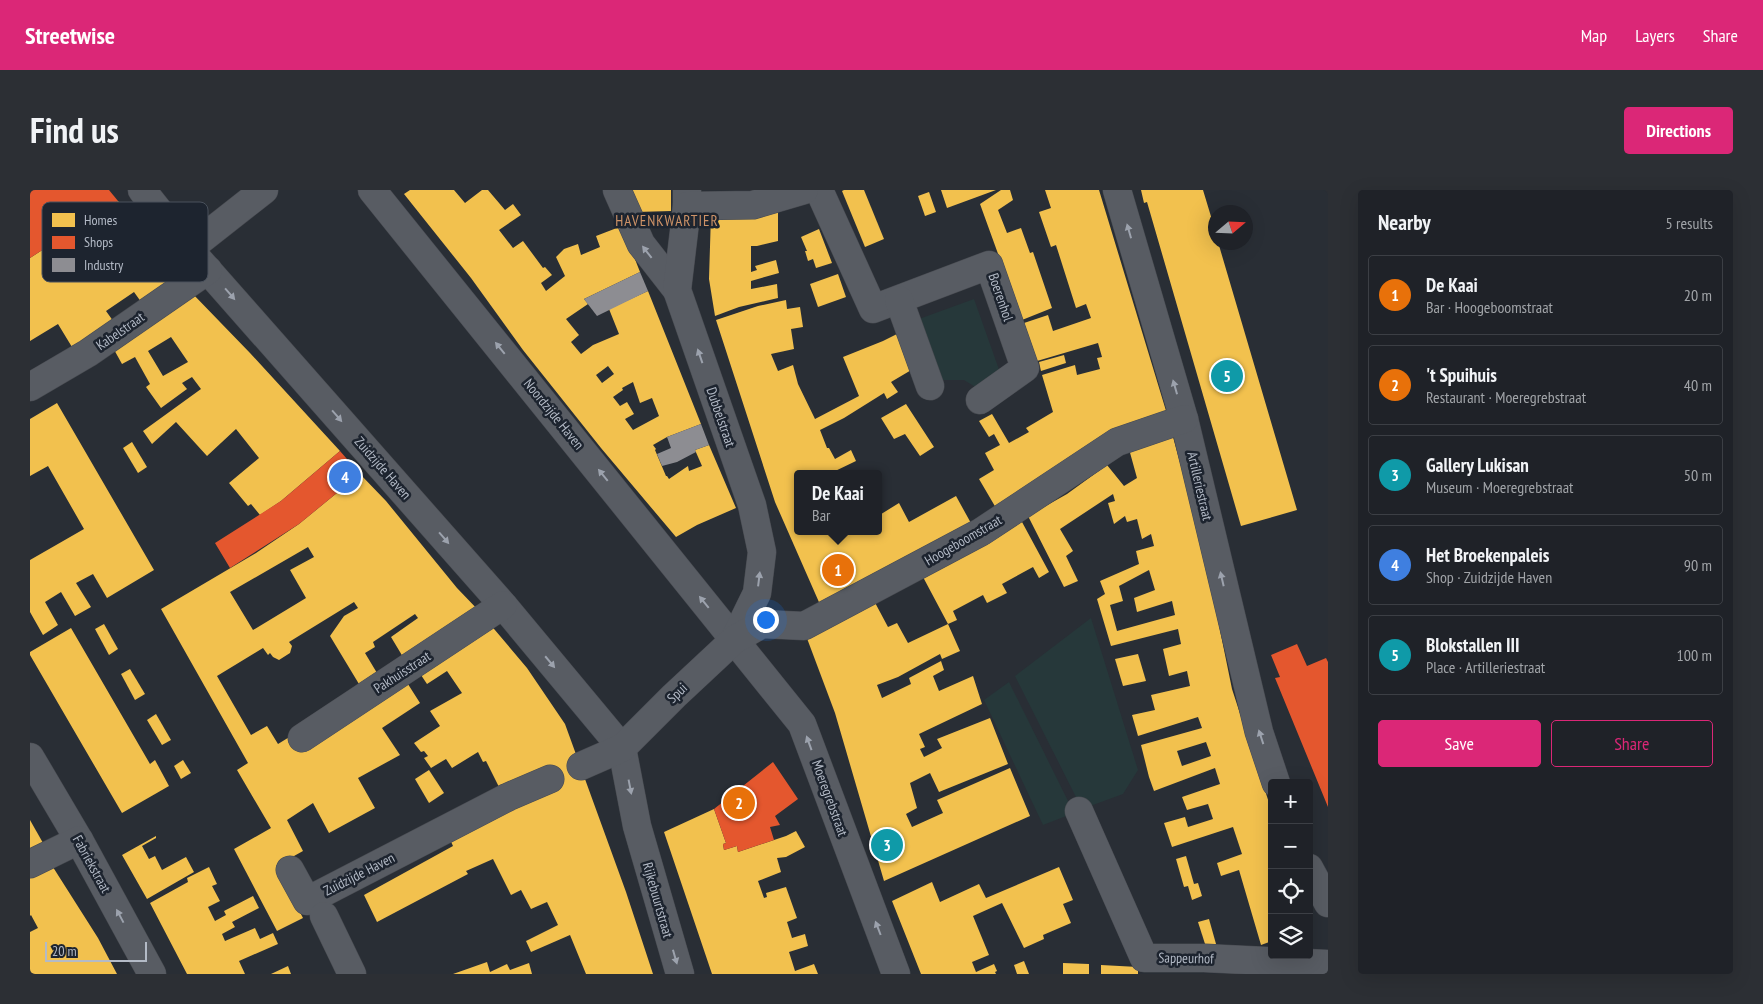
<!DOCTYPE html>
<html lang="en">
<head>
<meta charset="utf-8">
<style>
  :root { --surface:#1f2228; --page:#2c2f34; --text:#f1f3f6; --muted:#a1a4a8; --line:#3c3f45; --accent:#db2777 }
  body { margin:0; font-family:"PT Sans Narrow",sans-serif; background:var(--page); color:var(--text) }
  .controls { position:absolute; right:15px; bottom:15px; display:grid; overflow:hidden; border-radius:5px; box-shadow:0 5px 20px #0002 }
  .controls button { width:45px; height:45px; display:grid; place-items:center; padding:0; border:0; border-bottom:1px solid var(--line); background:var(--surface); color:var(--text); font:25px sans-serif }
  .compass { position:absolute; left:1178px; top:15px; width:45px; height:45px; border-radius:50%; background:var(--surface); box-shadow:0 5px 20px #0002; rotate:71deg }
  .scale { position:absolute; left:15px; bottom:12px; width:102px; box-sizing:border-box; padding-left:5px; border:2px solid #b3bac6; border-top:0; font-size:14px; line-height:18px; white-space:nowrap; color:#b3bac6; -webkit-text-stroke:4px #1d242f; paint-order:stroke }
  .you { position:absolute; left:735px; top:429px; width:18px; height:18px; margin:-12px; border:4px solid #fff; border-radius:50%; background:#1a73e8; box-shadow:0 0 0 8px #1a73e833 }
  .badge { display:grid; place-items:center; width:32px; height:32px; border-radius:50%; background:var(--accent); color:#fff; font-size:16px; font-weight:700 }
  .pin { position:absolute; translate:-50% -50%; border:2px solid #fff; box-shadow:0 1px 5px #0006 }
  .popup { position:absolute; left:764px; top:280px; width:88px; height:65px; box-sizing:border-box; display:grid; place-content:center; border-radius:5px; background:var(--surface); filter:drop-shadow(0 1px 4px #0005); font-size:16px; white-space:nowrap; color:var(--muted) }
  .popup b { font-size:19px; color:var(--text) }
  .popup::after { content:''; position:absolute; left:50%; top:100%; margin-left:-10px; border:10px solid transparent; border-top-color:var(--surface) }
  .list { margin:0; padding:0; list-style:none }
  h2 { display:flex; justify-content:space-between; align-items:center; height:65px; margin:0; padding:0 20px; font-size:21px }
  h2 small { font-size:16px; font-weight:400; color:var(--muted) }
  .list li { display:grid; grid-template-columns:32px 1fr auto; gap:15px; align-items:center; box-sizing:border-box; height:80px; margin:0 10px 10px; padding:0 10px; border:1px solid var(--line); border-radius:5px }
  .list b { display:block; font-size:19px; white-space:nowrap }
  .list p { margin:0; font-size:16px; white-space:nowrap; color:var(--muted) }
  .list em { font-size:16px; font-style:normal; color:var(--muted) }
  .actions { display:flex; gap:10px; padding:15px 20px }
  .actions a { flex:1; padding:11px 0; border:1px solid var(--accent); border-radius:5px; text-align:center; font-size:18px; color:var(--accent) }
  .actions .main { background:var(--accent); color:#fff }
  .icon { flex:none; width:28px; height:28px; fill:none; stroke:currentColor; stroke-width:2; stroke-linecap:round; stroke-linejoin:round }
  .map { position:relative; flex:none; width:1298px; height:784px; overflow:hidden; border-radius:5px }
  header { display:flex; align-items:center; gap:30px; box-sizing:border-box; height:70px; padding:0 25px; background:var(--accent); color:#fff }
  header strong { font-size:24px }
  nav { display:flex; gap:28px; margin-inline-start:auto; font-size:18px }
  .intro { display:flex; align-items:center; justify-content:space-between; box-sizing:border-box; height:120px; padding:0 30px }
  h1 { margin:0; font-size:35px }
  .button { padding:12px 22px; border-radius:5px; background:var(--accent); color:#fff; font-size:18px; font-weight:700 }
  main { display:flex; gap:30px; padding:0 30px }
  aside { flex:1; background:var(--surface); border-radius:5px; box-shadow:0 5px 20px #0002 }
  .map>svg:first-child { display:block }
  .green { fill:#26383a }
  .homes { fill:#f2c14e; fill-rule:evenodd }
  .shops { fill:#e4572e }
  .industry { fill:#8d8d92 }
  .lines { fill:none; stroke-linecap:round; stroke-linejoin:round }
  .minor-casing { stroke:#474a50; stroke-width:29 }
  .minor { stroke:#585c63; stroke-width:28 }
  .oneway { fill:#9ca2ad }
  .labels { text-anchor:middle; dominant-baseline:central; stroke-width:5; stroke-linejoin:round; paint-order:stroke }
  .street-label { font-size:14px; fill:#b3bac6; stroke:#1d242f }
  .neighbourhood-label { font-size:15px; letter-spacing:1px; fill:#cd9267; stroke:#1d242f }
  .key { fill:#1d242f; stroke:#4a515c; stroke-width:1 }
  .key-label { font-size:14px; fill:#b3bac6 }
</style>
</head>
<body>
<header>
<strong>Streetwise</strong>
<nav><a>Map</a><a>Layers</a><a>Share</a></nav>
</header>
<div class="intro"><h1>Find us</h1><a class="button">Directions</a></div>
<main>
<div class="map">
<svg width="1298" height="784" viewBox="0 0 1298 784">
  <rect width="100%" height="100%" fill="#292e35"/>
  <!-- green -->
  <g class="green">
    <path d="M944 109 972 188 947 198 934 190H912L889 129Z"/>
    <path d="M1061 428 1108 580 1093 604 1052 619 985 486Z"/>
    <path d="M979 492 1044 623 1013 635 954 510Z"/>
  </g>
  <!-- homes -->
  <g class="homes">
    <path d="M380 0H424L435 13 452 0H458L475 20 483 14 491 25 469 40 483 58 493 51 513 78 515 77 522 85 511 93 516 101 535 86 526 67 534 59 548 54 551 65 570 57 566 46 592 36 610 82 554 109 558 114 536 129 549 145 541 152 551 164 563 155 589 144 579 119 618 101 671 234 637 247 623 255 626 259 625 260 636 286H637L639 289 658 276 659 281 672 276 665 260 679 255 706 318 667 335 646 347 571 258 493 160 441 88 374 4ZM578 176 584 184 572 193 566 185ZM603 192 610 213 622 208 629 226 603 240 595 229 604 224 597 212 590 216 583 207 593 200 592 198Z"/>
    <path d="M600 0H641V21L606 22Z"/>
    <path d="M814 0H834L854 49 835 57 812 1Z"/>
    <path d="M911 0H966L917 18Z"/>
    <path d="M971 0H980L983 10 968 20 977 43 991 38 1000 63 1003 62 1022 118 992 130 950 14Z"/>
    <path d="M1015 0H1069L1137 224 966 318 949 289 964 280 955 263 970 255 964 244 959 247 949 231 962 224 979 253 999 242 996 238 1023 222 1012 185 1045 175 1047 185 1070 179 1067 168 1072 167 1068 153 1007 171 994 133 1018 125 1023 141 1061 128 1056 114 1046 118 1026 55 1021 57 1009 22 1021 18Z"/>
    <path d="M1111 0H1173L1186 43V52H1188L1267 320 1211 336 1117 12 1114 13Z"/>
    <path d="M899 2 906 22 895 26 888 6Z"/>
    <path d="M88 11 151 90 114 116 104 102 76 121 86 135 45 162 28 134 0 151V68Z"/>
    <path d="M748 18V51L727 56H721V82L727 80 725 76 746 70 749 83 721 91V99L747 94 748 108 709 117 685 126 679 89 681 24Z"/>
    <path d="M789 39 802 73 786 78 783 69 778 71 775 61H777L771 47Z"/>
    <path d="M808 84 816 107 788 117 780 94Z"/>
    <path d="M160 101 220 163 310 261 251 311 230 325 221 314 218 316 199 293 229 268 206 239 177 266 146 232 122 254 113 241 171 199 162 187 152 193 157 199 131 218 116 197 120 194 105 167 92 174 82 156ZM141 147 158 172 133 186 118 161Z"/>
    <path d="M756 110 757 119 770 117 773 137 761 139 764 159 741 164 748 181 763 175 768 194 785 229 829 206 813 167 853 151 869 143 883 179 861 192 868 202 857 209 854 203 814 228 790 240 797 258H799L805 269 821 260 826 271 799 284H768V341H848V326L869 313 879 332 926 306 942 335 792 419 745 312 686 130 728 116Z"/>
    <path d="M1034 165 1036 173 1011 181 1009 172Z"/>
    <path d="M27 213 124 380 77 408 63 384 46 393 61 417 45 426 31 402 15 412 28 435 13 445 0 422V370L54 339 18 276 0 286V229Z"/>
    <path d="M876 214 904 257 890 266 875 244 864 249 851 228Z"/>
    <path d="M1143 247 1173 357 1202 499 1242 622V751L1231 755 1209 680 1191 686 1187 673 1212 664 1203 637 1142 657 1134 633 1155 627 1158 637 1183 629 1178 614 1157 620 1152 607 1190 594 1185 578 1124 601 1119 587 1111 555 1172 538 1168 527 1108 546 1102 525 1125 520 1121 505 1160 496 1157 481 1139 486 1133 459 1151 454 1148 439 1081 456 1067 409 1075 404 1070 391 1109 374 1106 361 1124 356 1121 344 1112 349 1107 329 1097 332 1095 326 1084 334 1078 313 1085 311 1083 304 1030 339 1043 361 1036 366 1048 391 1034 397 998 326 1037 304 1077 275 1094 296 1107 288 1099 259ZM1119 380 1125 400 1104 408 1107 422 1142 411 1145 425 1087 441 1080 415 1093 411 1089 396ZM1176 552 1181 566 1152 576 1147 561Z"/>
    <path d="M102 252 117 277 108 283 93 258Z"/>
    <path d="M330 284 356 311 427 398 451 423 376 472 361 447 388 428 385 424 343 452 345 457 335 463 350 488 332 499 300 446 314 426 328 418 324 412 259 452 262 456 260 463 249 470 243 467 240 463 238 465 233 458 187 486 221 545 237 536 248 554 261 546 376 491 390 513 352 538 370 565 328 588 345 618 299 643 283 613 257 630 273 661 246 676 273 728 247 741 204 659 241 638 207 580 218 573 131 419 226 363 269 334ZM278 357 284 367 260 380 276 408 223 440 200 402Z"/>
    <path d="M992 332 1019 382 1009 388 1003 377 972 394 977 403 957 413 953 405 923 421 927 430 918 434 893 387Z"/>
    <path d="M842 407 858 437 867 433 878 453 918 434 930 461 912 469 910 464 868 487 847 495 852 508 881 494 879 488 911 471 914 480 903 486 909 501 943 486 952 514 889 544 895 557 890 559 894 567 912 558 907 549 960 528 978 574 909 602 900 583 880 593 887 618 876 624 882 637 913 623 907 610 980 578 1000 626 854 691 805 523 775 443Z"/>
    <path d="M459 433 497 478 535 534 596 702 623 784H556L540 745 501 762 496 751 528 735 517 712 501 719 491 700 481 705 463 669 436 681 438 684 347 732 334 705 423 656 417 643 471 601 456 571 453 572 448 562 422 578 416 569 401 578 394 568 398 566 394 561 391 562 384 553 410 536 400 521 432 503 417 481 397 494 389 482Z"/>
    <path d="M74 434 88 459 79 465 65 439Z"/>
    <path d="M41 438 120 574 125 570 139 596 92 623 0 465V462Z"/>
    <path d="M1108 464 1116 491 1093 496 1085 469Z"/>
    <path d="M100 479 115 504 105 510 91 484Z"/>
    <path d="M126 524 141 550 132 555 117 530Z"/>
    <path d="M153 570 161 583 151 589 144 576Z"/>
    <path d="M399 580 414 603 399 613 385 589Z"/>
    <path d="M684 619 696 653 693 654 694 660 707 656 708 662 756 646 766 641 775 657 756 667 747 668 751 682 728 691 734 708 737 707 736 703 756 697 767 728 757 732 762 748 775 744 778 756 759 762 765 781 784 774 788 784H682L634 642Z"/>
    <path d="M0 630 13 653 0 660Z"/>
    <path d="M126 646V648L112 656 119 669 125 666 132 680 156 667 164 682 117 709 92 665Z"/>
    <path d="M1156 666 1164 694 1168 693 1172 706 1162 710 1158 696 1154 697 1146 669Z"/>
    <path d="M21 674 68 748 87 784H0V742L8 738 1 725 0 726V685Z"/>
    <path d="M179 677 187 694 182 696 190 711 178 717 185 731 196 725 194 721 223 706 229 718 202 732 205 737 192 744 195 751 225 738 230 749 243 743 248 754 209 771 215 784H157L120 713 158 692 157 688Z"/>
    <path d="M1029 677 1043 710 1033 714 1041 733 1013 745 1014 749 994 758 972 713 943 726 959 765 942 772 946 782 964 774 967 781 965 782 966 784H891L862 711 902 692 910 712 949 694 956 708Z"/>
    <path d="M1179 729 1186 754 1176 757 1168 732Z"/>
    <path d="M994 771 999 784H987L984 775Z"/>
    <path d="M457 772 460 782 477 774 480 780 499 773 502 784H423Z"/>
    <path d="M1033 773 1059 774V784H1033Z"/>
    <path d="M1071 775 1108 777V784H1071Z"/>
    <path d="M258 776 261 784H241Z"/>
  </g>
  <!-- shops -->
  <g class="shops">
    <path d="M0 0H79L88 11 0 68Z"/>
    <path d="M310 261 330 284 269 334 200 378 185 353 251 311Z"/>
    <path d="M1267 454 1277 476 1296 468 1298 472V617L1245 488 1250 487 1241 465Z"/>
    <path d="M743 572 768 609 745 626 750 635 740 637 744 650 708 662 707 656 694 660 693 654 696 653 684 619Z"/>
  </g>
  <!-- industry -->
  <g class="industry">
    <path d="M610 82 618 101 567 126 554 109Z"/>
    <path d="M671 234 679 255 665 260 666 262 647 272 632 276 627 264 641 258 637 247Z"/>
  </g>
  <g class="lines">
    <defs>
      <g id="minor">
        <path d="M112 0 159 59 473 415 592 558 607 636 650 784"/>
        <path d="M342 0 772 534 866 784"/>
        <path d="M587 0 611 54 647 100"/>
        <path d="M657 0V16L647 100 722 315 732 362 727 403 704 450"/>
        <path d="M789 0 843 119 959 75 995 178 950 210"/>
        <path d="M1087 0 1154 229 1229 542 1246 593"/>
        <path d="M657 16 723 15 774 0"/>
        <path d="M159 59 234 0"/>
        <path d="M869 110 900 196"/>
        <path d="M0 197 58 163 178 80"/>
        <path d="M272 548 473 415"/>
        <path d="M0 567 49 650 122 784"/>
        <path d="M551 576 592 558 644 506 704 450 732 434 774 436 951 342 1087 252 1154 229"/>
        <path d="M1049 621 1114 768H1174L1298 774"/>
        <path d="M0 674 49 650"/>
        <path d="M1279 678 1298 713"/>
        <path d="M260 680 277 711 478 607 520 589"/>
        <path d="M294 726 322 784"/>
      </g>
    </defs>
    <!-- minor casing -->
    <use href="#minor" class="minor-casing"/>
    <!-- minor -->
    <use href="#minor" class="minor"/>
  </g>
  <!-- one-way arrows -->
  <defs><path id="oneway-solid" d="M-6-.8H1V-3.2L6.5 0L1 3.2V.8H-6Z" transform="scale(1.25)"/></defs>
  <g class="oneway">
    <use href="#oneway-solid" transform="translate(1099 41) rotate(-106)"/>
    <use href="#oneway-solid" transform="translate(617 62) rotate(-128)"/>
    <use href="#oneway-solid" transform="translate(200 104) rotate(49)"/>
    <use href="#oneway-solid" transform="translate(470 158) rotate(-129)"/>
    <use href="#oneway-solid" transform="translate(670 166) rotate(-109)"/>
    <use href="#oneway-solid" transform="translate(1145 197) rotate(-106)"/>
    <use href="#oneway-solid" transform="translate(307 226) rotate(49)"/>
    <use href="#oneway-solid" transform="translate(573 285) rotate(-129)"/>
    <use href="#oneway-solid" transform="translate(414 348) rotate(49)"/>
    <use href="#oneway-solid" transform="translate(729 389) rotate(-83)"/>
    <use href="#oneway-solid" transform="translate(1192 389) rotate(-103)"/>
    <use href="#oneway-solid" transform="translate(674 412) rotate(-129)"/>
    <use href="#oneway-solid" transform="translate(520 472) rotate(50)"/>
    <use href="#oneway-solid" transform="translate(1231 547) rotate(-108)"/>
    <use href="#oneway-solid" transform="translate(779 553) rotate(-110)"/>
    <use href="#oneway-solid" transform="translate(600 597) rotate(79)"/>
    <use href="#oneway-solid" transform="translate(90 726) rotate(-118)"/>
    <use href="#oneway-solid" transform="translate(848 738) rotate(-111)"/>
    <use href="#oneway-solid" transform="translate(645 767) rotate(74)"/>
  </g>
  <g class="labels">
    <!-- street labels -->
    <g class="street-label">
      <text transform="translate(971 107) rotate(71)">Boerenhol</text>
      <text transform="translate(90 141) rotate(-35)">Kabelstraat</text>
      <text transform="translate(524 224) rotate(51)">Noordzijde Haven</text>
      <text transform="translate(691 227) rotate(71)">Dubbelstraat</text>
      <text transform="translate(353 278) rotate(49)">Zuidzijde Haven</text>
      <text transform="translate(1170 296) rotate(77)">Artilleriestraat</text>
      <text transform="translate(933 350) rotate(-30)">Hoogeboomstraat</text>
      <text transform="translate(372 482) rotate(-33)">Pakhuisstraat</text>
      <text transform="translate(647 503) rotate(-44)">Spui</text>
      <text transform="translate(800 608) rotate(70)">Moeregrebstraat</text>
      <text transform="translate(62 674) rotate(61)">Fabriekstraat</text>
      <text transform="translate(329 684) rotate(-27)">Zuidzijde Haven</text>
      <text transform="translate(628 710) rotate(74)">Rijkebuurtstraat</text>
      <text transform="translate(1156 768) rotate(1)">Sappeurhof</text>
    </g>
    <!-- neighbourhood labels -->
    <g class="neighbourhood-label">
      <text x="637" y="30">HAVENKWARTIER</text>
    </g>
  </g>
  <!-- legend -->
  <rect x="12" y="12" width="166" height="80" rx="8" class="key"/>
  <rect x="22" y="23" width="23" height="14" fill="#f2c14e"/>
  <rect x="22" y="46" width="23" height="13" fill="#e4572e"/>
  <rect x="22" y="68" width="23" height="14" fill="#8d8d92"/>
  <g class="key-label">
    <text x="54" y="35">Homes</text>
    <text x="54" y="57">Shops</text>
    <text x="54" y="80">Industry</text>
  </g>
</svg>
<div class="controls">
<button>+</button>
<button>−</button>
<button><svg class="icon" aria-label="locate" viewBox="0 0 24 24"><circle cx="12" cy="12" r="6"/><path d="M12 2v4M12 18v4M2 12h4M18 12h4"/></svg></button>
<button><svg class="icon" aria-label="layers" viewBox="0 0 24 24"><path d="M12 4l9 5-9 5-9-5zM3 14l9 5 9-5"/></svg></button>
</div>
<svg class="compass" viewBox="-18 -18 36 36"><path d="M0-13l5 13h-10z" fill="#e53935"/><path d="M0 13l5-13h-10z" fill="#a1a4a8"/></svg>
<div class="scale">20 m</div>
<div class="you"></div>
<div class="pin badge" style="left:808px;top:380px;background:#e8710a">1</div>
<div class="popup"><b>De Kaai</b>Bar</div>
<div class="pin badge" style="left:709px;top:613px;background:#e8710a">2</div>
<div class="pin badge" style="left:857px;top:655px;background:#0f9aa8">3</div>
<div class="pin badge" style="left:315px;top:287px;background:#3f7fe0">4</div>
<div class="pin badge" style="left:1197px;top:186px;background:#0f9aa8">5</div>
</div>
<aside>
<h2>Nearby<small>5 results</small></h2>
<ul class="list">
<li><span class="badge" style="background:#e8710a">1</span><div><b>De Kaai</b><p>Bar · Hoogeboomstraat</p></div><em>20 m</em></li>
<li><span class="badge" style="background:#e8710a">2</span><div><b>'t Spuihuis</b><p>Restaurant · Moeregrebstraat</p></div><em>40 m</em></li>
<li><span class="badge" style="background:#0f9aa8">3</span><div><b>Gallery Lukisan</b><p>Museum · Moeregrebstraat</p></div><em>50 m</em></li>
<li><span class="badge" style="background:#3f7fe0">4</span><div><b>Het Broekenpaleis</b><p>Shop · Zuidzijde Haven</p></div><em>90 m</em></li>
<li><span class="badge" style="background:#0f9aa8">5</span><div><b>Blokstallen III</b><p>Place · Artilleriestraat</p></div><em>100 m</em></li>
</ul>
<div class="actions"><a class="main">Save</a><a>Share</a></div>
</aside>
</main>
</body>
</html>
